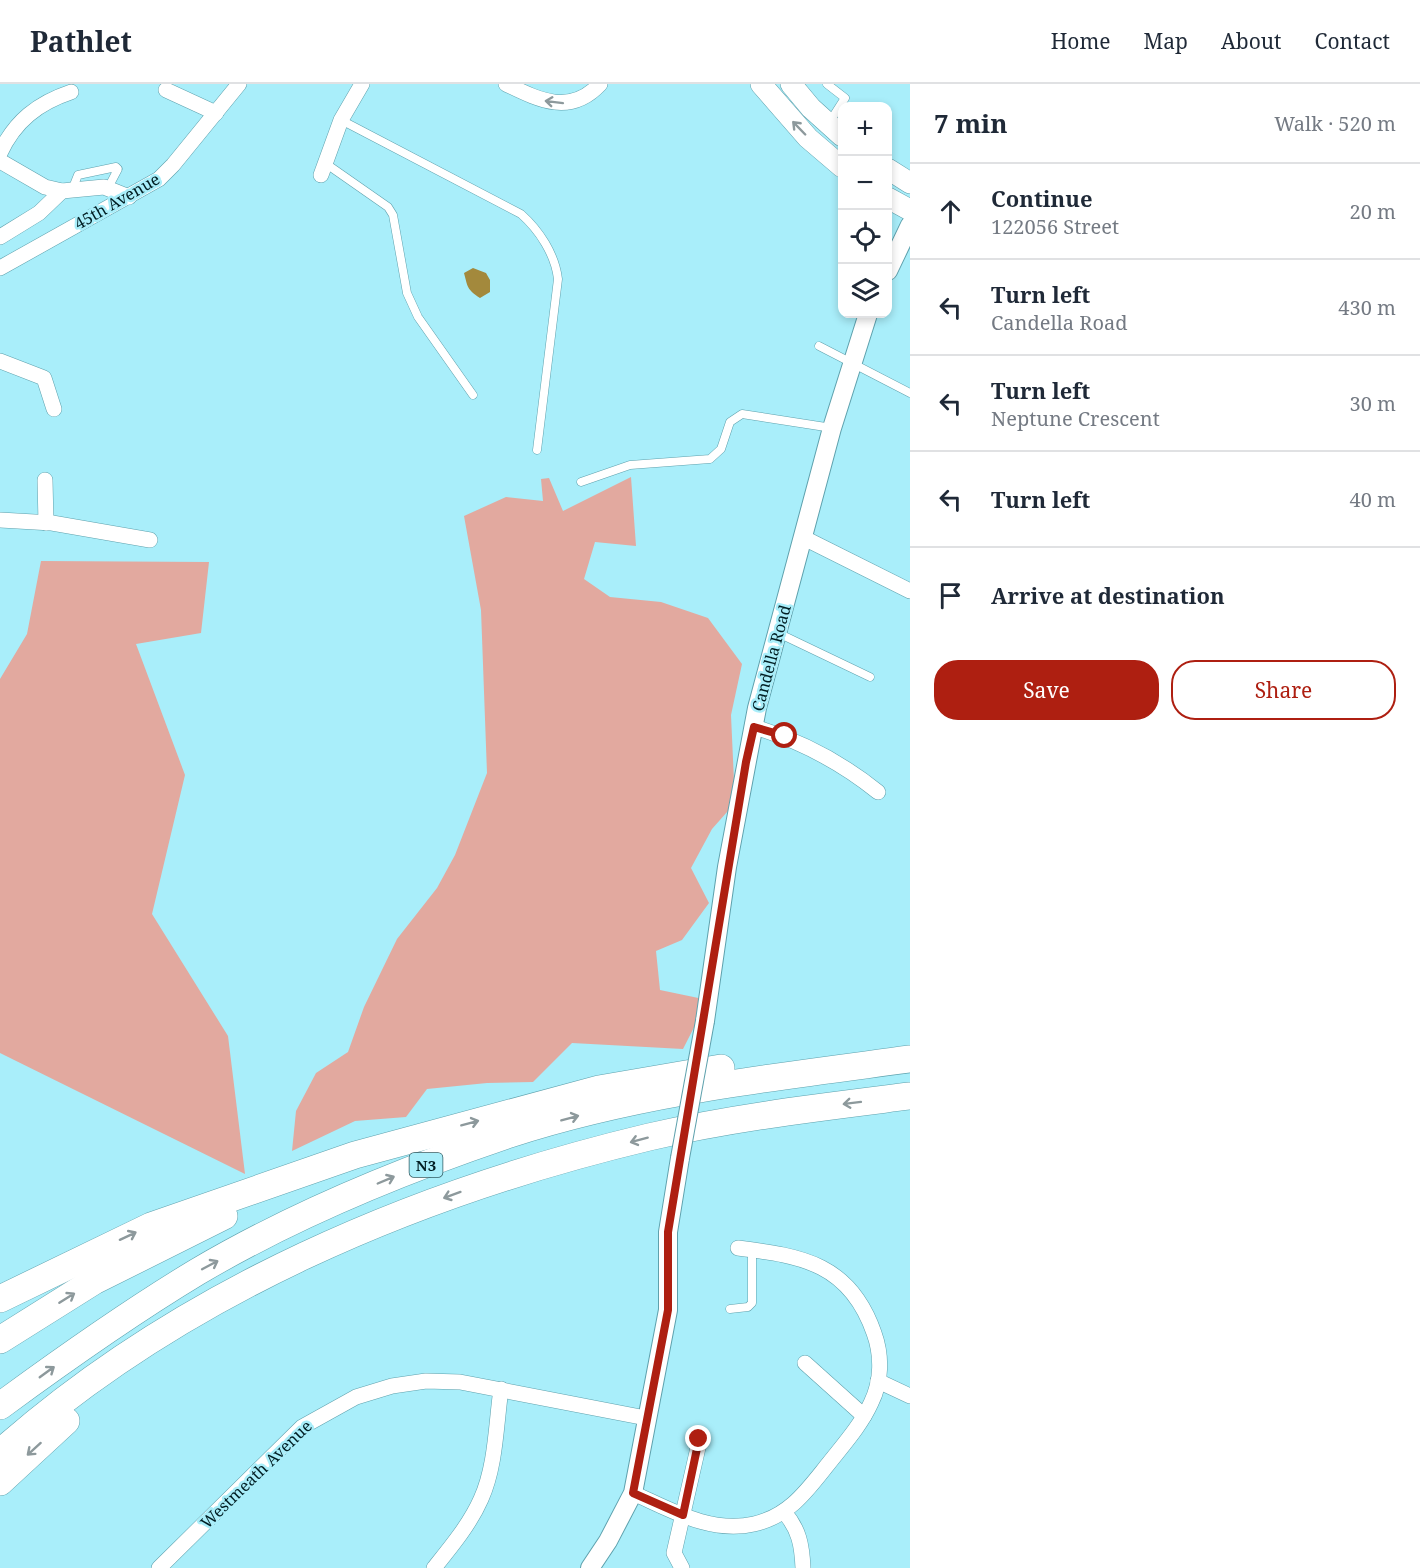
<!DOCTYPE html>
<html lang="en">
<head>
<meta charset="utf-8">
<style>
  :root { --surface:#fff; --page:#f2f2f3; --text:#1f2937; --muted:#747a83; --line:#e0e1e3; --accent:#ae1f11 }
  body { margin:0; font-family:"Noto Serif",serif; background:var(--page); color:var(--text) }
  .controls { position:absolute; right:18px; top:18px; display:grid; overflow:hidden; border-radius:12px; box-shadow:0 3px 9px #0003 }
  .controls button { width:54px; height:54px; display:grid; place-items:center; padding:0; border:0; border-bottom:2px solid var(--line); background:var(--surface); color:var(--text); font:30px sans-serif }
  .stop { position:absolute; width:18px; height:18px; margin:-14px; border:4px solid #ae1f11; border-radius:50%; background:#fff }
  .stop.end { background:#ae1f11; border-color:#fff; box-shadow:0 2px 6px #0008 }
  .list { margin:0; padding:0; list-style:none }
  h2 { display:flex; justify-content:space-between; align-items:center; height:78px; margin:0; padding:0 24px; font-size:26px }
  h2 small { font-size:20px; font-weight:400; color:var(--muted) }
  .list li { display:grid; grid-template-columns:39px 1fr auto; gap:18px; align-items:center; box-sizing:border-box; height:96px; padding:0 24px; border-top:2px solid var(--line) }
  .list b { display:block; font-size:22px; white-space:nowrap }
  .list p { margin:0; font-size:20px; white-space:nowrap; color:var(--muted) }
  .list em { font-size:20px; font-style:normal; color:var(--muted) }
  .actions { display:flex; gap:12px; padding:18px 24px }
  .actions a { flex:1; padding:14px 0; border:2px solid var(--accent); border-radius:24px; text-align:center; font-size:21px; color:var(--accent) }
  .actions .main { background:var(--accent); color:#fff }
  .icon { flex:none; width:33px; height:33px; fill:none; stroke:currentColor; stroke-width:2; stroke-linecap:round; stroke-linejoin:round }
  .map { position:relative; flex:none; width:910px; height:1484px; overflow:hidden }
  header { display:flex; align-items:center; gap:36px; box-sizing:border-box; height:84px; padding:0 30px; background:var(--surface); border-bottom:2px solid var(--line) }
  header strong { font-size:28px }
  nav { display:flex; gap:33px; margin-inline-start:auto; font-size:21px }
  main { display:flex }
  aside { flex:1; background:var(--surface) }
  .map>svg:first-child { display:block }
  .green { fill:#e2a99f }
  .water { fill:#a3893c }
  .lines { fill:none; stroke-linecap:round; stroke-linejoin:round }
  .service-casing { stroke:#5ea1ad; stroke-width:9 }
  .minor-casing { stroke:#5ea1ad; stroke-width:16 }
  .tertiary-casing { stroke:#5ea1ad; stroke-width:20 }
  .secondary-casing { stroke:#5ea1ad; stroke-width:22 }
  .motorway-casing { stroke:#5ea1ad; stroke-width:28 }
  .service { stroke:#fff; stroke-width:8 }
  .minor { stroke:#fff; stroke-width:15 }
  .tertiary { stroke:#fff; stroke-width:18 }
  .secondary { stroke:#fff; stroke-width:21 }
  .motorway { stroke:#fff; stroke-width:27 }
  .tertiary-bridge-casing { stroke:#5ea1ad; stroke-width:20; stroke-linecap:butt }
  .tertiary-bridge { stroke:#fff; stroke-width:18 }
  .oneway { stroke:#8d999c }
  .route { stroke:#ae1f11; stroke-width:8 }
  .labels { text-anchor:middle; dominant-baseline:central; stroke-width:5; stroke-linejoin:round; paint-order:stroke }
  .shield { fill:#a9eefa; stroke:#335c63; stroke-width:1.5 }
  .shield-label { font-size:15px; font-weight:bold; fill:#011d22 }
  .street-label { font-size:16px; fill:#011d22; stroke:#a9eefa }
</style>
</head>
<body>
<header>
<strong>Pathlet</strong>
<nav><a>Home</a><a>Map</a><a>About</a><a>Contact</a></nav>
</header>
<main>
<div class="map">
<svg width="910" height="1484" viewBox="0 0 910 1484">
  <rect width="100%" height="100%" fill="#a9eefa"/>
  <!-- green -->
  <g class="green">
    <path d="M631 393 636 462 595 458 584 495 610 513 661 518 708 534 742 580 731 631 735 719 712 745 691 784 709 819 682 856 656 867 660 906 708 916 683 965 572 959 533 998 487 999 427 1005 406 1033 355 1037 292 1067 296 1027 316 989 348 968 364 923 397 855 437 804 455 771 487 689 481 526 464 432 506 413 543 417 541 395 549 394 563 427Z"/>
    <path d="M41 477 209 478 201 549 136 560 185 691 152 830 228 952 245 1090 0 969V595L27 550Z"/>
  </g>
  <!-- water -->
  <path class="water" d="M473 184 486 189 490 196V208L480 214C467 205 468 204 464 189Z"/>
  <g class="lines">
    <defs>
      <g id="service">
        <path d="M827 0 845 14 829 39"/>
        <path d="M341 36 521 130C539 146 555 170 558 195L537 366"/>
        <path d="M325 79 388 123 393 131 407 209 418 233 473 311"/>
        <path d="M72 106 78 91 116 83 118 85 108 104"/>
        <path d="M819 262 910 309"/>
        <path d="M581 398 630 381 710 375 721 365 730 338 742 330 832 344"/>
        <path d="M778 549 870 593"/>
        <path d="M730 1225 748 1223 752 1219V1165"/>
      </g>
      <g id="minor">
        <path d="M506 0C539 16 570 32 600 0"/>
        <path d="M166 6 216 29"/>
        <path d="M0 69C15 37 38 19 71 8"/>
        <path d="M0 77 45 103 62 107 104 103 129 113"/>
        <path d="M321 91 341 36 362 0"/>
        <path d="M0 153 39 129 62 107"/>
        <path d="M0 184 159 95 173 81 239 0"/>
        <path d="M0 277 44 294 54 325"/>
        <path d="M45 396 46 439"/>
        <path d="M0 436 52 439 150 456"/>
        <path d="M804 454 910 507"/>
        <path d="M754 643C798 656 842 679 878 708"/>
        <path d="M805 1279 864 1332"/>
        <path d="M878 1297 910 1312"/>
        <path d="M633 1409C671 1426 711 1450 754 1440 790 1432 808 1405 829 1379 844 1360 861 1341 871 1319 882 1297 882 1271 874 1249 850 1180 803 1172 738 1164"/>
        <path d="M784 1428C799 1445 802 1461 803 1484"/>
        <path d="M159 1484 302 1343 356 1313 392 1302 426 1297 460 1298 646 1334"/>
        <path d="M434 1484C451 1463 470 1440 481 1415 496 1382 496 1340 501 1305"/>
        <path d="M682 1484 674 1469 700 1355"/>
      </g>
      <g id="tertiary">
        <path d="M888 187 910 141"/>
        <path d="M705 937 727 783 757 624 832 344 868 230"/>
        <path d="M590 1484 608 1457 633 1409 668 1226V1148L680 1074"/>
      </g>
      <g id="secondary">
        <path d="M761 0 808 54 842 83"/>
        <path d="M791 0 811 24 842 52"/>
        <path d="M888 85 910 99"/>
        <path d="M888 114 910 126"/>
      </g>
      <g id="motorway">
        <path d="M0 1215 151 1142 355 1071 599 1005 721 984"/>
        <path d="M0 1256 94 1197 224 1132"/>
        <path d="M0 1322C64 1275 129 1229 197 1188 295 1130 403 1086 510 1050 639 1008 776 993 910 975"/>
        <path d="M0 1369C181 1208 415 1109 649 1053 735 1033 823 1023 910 1012"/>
        <path d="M0 1398 66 1337"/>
      </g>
    </defs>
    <!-- service casing -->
    <use href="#service" class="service-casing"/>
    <!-- minor casing -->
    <use href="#minor" class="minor-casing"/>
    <!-- tertiary casing -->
    <use href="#tertiary" class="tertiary-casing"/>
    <!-- secondary casing -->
    <use href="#secondary" class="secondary-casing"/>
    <!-- motorway casing -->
    <use href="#motorway" class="motorway-casing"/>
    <!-- service -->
    <use href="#service" class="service"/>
    <!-- minor -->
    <use href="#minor" class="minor"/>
    <!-- tertiary -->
    <use href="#tertiary" class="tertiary"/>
    <!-- secondary -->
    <use href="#secondary" class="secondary"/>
    <!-- motorway -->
    <use href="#motorway" class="motorway"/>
    <defs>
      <path id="tertiary-bridge" d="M680 1074 705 937"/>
    </defs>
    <!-- tertiary-bridge casing -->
    <use href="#tertiary-bridge" class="tertiary-bridge-casing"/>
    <!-- tertiary-bridge -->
    <use href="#tertiary-bridge" class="tertiary-bridge"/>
  </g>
  <!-- one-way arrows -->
  <defs><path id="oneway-shaft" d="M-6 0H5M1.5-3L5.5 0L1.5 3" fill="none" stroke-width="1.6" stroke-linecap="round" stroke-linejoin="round" transform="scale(1.5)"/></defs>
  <g class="oneway">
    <use href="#oneway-shaft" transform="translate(554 18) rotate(-173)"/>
    <use href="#oneway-shaft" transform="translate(799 44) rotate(-134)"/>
    <use href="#oneway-shaft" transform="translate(852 1019) rotate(173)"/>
    <use href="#oneway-shaft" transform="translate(570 1034) rotate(-15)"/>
    <use href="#oneway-shaft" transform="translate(470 1039) rotate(-15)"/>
    <use href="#oneway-shaft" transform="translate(639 1056) rotate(165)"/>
    <use href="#oneway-shaft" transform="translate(386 1096) rotate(-23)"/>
    <use href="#oneway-shaft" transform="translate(452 1111) rotate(160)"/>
    <use href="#oneway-shaft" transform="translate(128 1152) rotate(-25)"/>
    <use href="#oneway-shaft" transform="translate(210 1181) rotate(-28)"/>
    <use href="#oneway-shaft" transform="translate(67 1214) rotate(-32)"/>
    <use href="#oneway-shaft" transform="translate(47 1288) rotate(-36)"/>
    <use href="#oneway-shaft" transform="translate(34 1365) rotate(138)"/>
  </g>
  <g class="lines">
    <!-- route -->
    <path class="route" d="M699 1355 683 1431 633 1409 668 1226V1148L746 678 754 643 785 652"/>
  </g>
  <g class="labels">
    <!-- shield labels -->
    <rect class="shield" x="409.5" y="1069" width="33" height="24" rx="4.5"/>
    <g class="shield-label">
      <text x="426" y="1081">N3</text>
    </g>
    <!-- street labels -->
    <g class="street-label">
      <text transform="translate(117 117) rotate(-30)">45th Avenue</text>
      <text transform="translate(771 574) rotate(-75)">Candella Road</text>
      <text transform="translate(256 1390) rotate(-44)">Westmeath Avenue</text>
    </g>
  </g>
</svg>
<div class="controls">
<button>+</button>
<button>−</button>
<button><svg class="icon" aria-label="locate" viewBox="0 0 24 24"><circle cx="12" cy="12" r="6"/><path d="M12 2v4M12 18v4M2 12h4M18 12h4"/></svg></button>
<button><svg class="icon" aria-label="layers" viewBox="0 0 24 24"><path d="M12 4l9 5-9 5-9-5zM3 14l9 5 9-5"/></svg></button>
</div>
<div class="stop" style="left:785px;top:652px"></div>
<div class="stop end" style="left:699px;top:1355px"></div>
</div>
<aside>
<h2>7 min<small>Walk · 520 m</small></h2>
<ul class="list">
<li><svg class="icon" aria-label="ahead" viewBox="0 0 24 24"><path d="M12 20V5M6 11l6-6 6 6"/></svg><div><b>Continue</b><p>122056 Street</p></div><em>20 m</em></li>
<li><svg class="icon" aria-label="left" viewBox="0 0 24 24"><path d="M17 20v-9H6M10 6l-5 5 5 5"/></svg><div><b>Turn left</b><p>Candella Road</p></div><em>430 m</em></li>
<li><svg class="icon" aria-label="left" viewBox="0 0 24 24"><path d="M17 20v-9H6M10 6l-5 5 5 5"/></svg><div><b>Turn left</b><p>Neptune Crescent</p></div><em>30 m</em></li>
<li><svg class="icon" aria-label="left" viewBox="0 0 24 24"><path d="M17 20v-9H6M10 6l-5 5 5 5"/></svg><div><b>Turn left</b></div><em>40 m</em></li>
<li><svg class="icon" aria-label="arrive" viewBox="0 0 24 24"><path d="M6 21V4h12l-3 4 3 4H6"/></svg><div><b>Arrive at destination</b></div></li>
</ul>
<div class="actions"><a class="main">Save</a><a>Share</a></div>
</aside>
</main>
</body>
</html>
